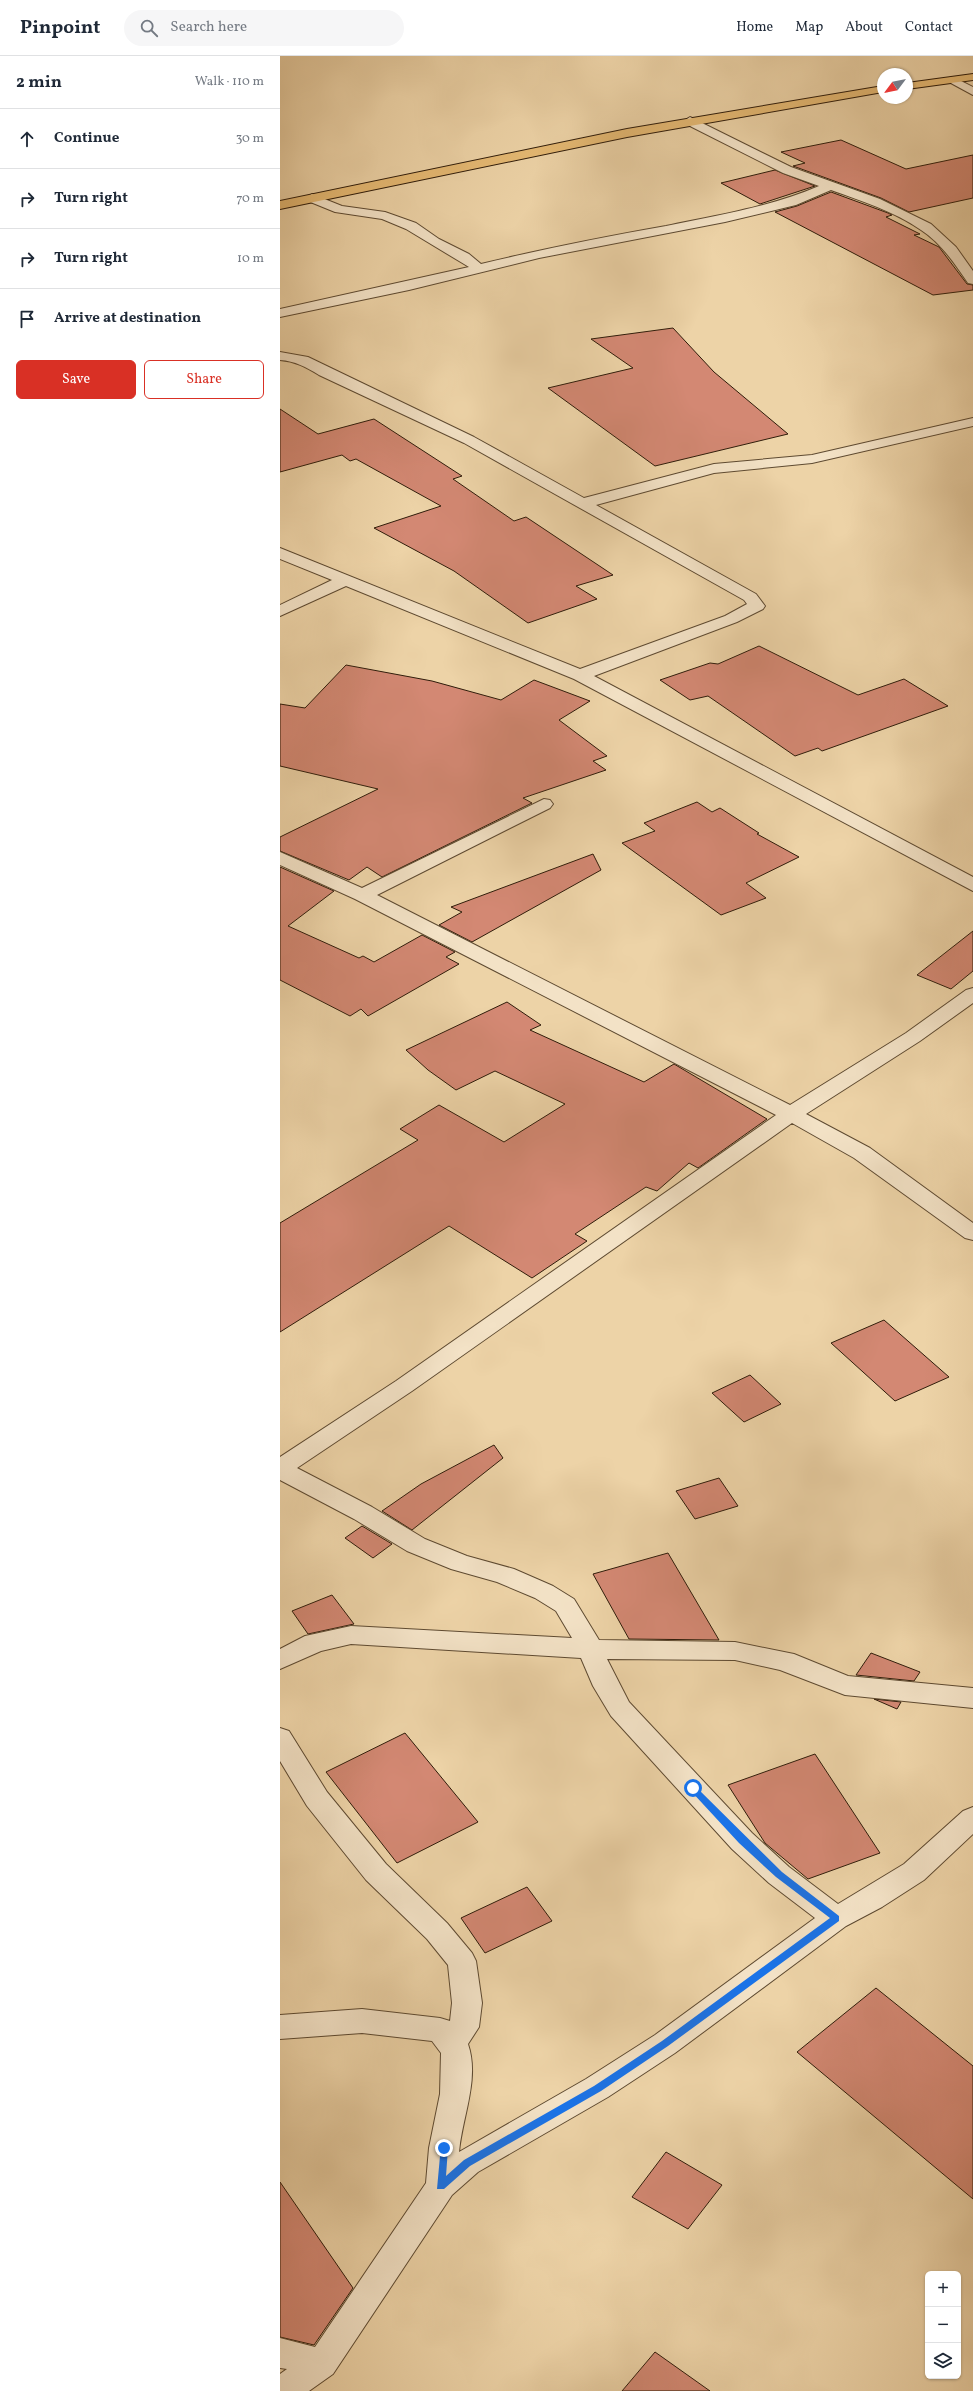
<!DOCTYPE html>
<html lang="en">
<head>
<meta charset="utf-8">
<style>
  :root { --surface:#fff; --page:#f6f6f7; --text:#1f2937; --muted:#747a83; --line:#e0e1e3; --accent:#d93025 }
  body { margin:0; font-family:Vollkorn,serif; background:var(--page); color:var(--text) }
  .controls { position:absolute; right:12px; bottom:12px; display:grid; overflow:hidden; border-radius:6px; box-shadow:0 1px 3px #0004 }
  .controls button { width:36px; height:36px; display:grid; place-items:center; padding:0; border:0; border-bottom:1px solid var(--line); background:var(--surface); color:var(--text); font:20px sans-serif }
  .compass { position:absolute; left:597px; top:12px; width:36px; height:36px; border-radius:50%; background:var(--surface); box-shadow:0 1px 3px #0004; rotate:238deg }
  .stop { position:absolute; width:12px; height:12px; margin:-9px; border:3px solid #1a73e8; border-radius:50%; background:#fff }
  .stop.end { background:#1a73e8; border-color:#fff; box-shadow:0 1px 4px #0008 }
  .list { margin:0; padding:0; list-style:none }
  h2 { display:flex; justify-content:space-between; align-items:center; height:52px; margin:0; padding:0 16px; font-size:17px }
  h2 small { font-size:13px; font-weight:400; color:var(--muted) }
  .list li { display:grid; grid-template-columns:26px 1fr auto; gap:12px; align-items:center; box-sizing:border-box; height:60px; padding:0 16px; border-top:1px solid var(--line) }
  .list b { display:block; font-size:15px; white-space:nowrap }
  .list em { font-size:13px; font-style:normal; color:var(--muted) }
  .actions { display:flex; gap:8px; padding:12px 16px }
  .actions a { flex:1; padding:9px 0; border:1px solid var(--accent); border-radius:6px; text-align:center; font-size:14px; color:var(--accent) }
  .actions .main { background:var(--accent); color:#fff }
  .icon { flex:none; width:22px; height:22px; fill:none; stroke:currentColor; stroke-width:2; stroke-linecap:round; stroke-linejoin:round }
  .map { position:relative; flex:none; width:693px; height:2335px; overflow:hidden }
  header { display:flex; align-items:center; gap:24px; box-sizing:border-box; height:56px; padding:0 20px; background:var(--surface); border-bottom:1px solid var(--line) }
  header strong { font-size:19px }
  nav { display:flex; gap:22px; margin-inline-start:auto; font-size:14px }
  .search { width:280px; height:36px; background:var(--page); display:flex; align-items:center; gap:10px; box-sizing:border-box; padding:0 14px; border-radius:22px; color:var(--muted); font-size:15px }
  main { display:flex }
  aside { flex:1; background:var(--surface) }
  .map>svg:first-child { display:block }
  .building { fill:#d38873; stroke:#2f1c0a }
  .lines { fill:none; stroke-linecap:round; stroke-linejoin:round }
  .minor-casing { stroke:#5e4a31; stroke-width:2 }
  .major-casing { stroke:#2f1c0a; stroke-width:2 }
  .minor { fill:#f3e2c6; fill-rule:evenodd }
  .major { fill:#e6ba74; fill-rule:evenodd }
  .route { fill:#1a73e8 }
</style>
</head>
<body>
<header>
<strong>Pinpoint</strong>
<div class="search"><svg class="icon" aria-label="search" viewBox="0 0 24 24"><circle cx="10" cy="10" r="6"/><path d="M15 15l6 6"/></svg>Search here</div>
<nav><a>Home</a><a>Map</a><a>About</a><a>Contact</a></nav>
</header>
<main>
<aside>
<h2>2 min<small>Walk · 110 m</small></h2>
<ul class="list">
<li><svg class="icon" aria-label="ahead" viewBox="0 0 24 24"><path d="M12 20V5M6 11l6-6 6 6"/></svg><div><b>Continue</b></div><em>30 m</em></li>
<li><svg class="icon" aria-label="right" viewBox="0 0 24 24"><path d="M7 20v-9h11M14 6l5 5-5 5"/></svg><div><b>Turn right</b></div><em>70 m</em></li>
<li><svg class="icon" aria-label="right" viewBox="0 0 24 24"><path d="M7 20v-9h11M14 6l5 5-5 5"/></svg><div><b>Turn right</b></div><em>10 m</em></li>
<li><svg class="icon" aria-label="arrive" viewBox="0 0 24 24"><path d="M6 21V4h12l-3 4 3 4H6"/></svg><div><b>Arrive at destination</b></div></li>
</ul>
<div class="actions"><a class="main">Save</a><a>Share</a></div>
</aside>
<div class="map">
<svg width="693" height="2335" viewBox="0 0 693 2335">
  <rect width="100%" height="100%" fill="#edd3a7"/>
  <filter id="stains"><feTurbulence type="fractalNoise" baseFrequency=".005" numOctaves="4"/><feColorMatrix values="0 0 0 0 .2 0 0 0 0 .09 0 0 0 0 .02 0 0 0 .5 -.17"/></filter>
  <radialGradient id="worn" r=".72"><stop offset=".6" stop-color="#630" stop-opacity="0"/><stop offset="1" stop-color="#630" stop-opacity=".3"/></radialGradient>
  <!-- building -->
  <g class="building">
    <path d="M561 84 626 113 693 99V142L629 156 601 142 513 110 525 107 501 96Z"/>
    <path d="M495 114 535 130 480 148 441 127Z"/>
    <path d="M551 136 608 157 612 159 606 161 640 178 634 179 659 191 687 228 693 229V234L653 239 495 156 517 150Z"/>
    <path d="M393 272 434 316 508 378 375 410 268 332 353 312 311 283Z"/>
    <path d="M0 353 38 378 94 363 182 420 173 423 234 465 246 461 333 519 296 530 317 543 248 567 174 515 94 472 161 450 76 403 70 405 62 399 0 416Z"/>
    <path d="M479 590 578 639 624 623 668 650 542 695 538 692 515 700 428 640 410 644 380 624 430 607 438 608Z"/>
    <path d="M66 609 152 625 221 644 254 624 310 645 279 664 327 700 313 705 326 714 243 742 252 747 102 821 87 811 69 824 0 795V781L98 733 0 710V648L25 652Z"/>
    <path d="M417 746 432 756 440 752 479 777 477 778 519 801 466 827 486 842 441 859 342 787 375 775 364 767Z"/>
    <path d="M313 798 321 814 192 886 159 869 182 856 171 851Z"/>
    <path d="M0 811 54 835 8 870 79 902 83 900 94 906 142 879 175 896 166 901 179 908 88 960 81 953 70 960 0 924Z"/>
    <path d="M693 875V915L671 933 637 919Z"/>
    <path d="M227 946 261 969 250 974 364 1026 394 1008 487 1063 418 1112 409 1107 377 1135 366 1131 295 1178 307 1185 252 1222 169 1170 0 1276V1167L138 1084 120 1073 159 1049 224 1086 285 1048 215 1015 176 1034 148 1014 126 994Z"/>
    <path d="M604 1264 669 1321 615 1345 551 1287Z"/>
    <path d="M470 1319 501 1348 464 1366 432 1337Z"/>
    <path d="M214 1389 223 1402 132 1474 102 1455 141 1428Z"/>
    <path d="M439 1422 458 1450 415 1463 396 1435Z"/>
    <path d="M82 1470 112 1488 93 1502 65 1482Z"/>
    <path d="M388 1497 439 1584 349 1583 313 1518Z"/>
    <path d="M52 1539 74 1568 28 1578 12 1555Z"/>
    <path d="M591 1597 640 1616 634 1625 576 1619Z"/>
    <path d="M594 1643 621 1646 617 1653Z"/>
    <path d="M125 1677 198 1766 117 1807 46 1716Z"/>
    <path d="M535 1698 600 1797 528 1823 485 1787 448 1729Z"/>
    <path d="M247 1831 272 1865 205 1897 181 1862Z"/>
    <path d="M596 1932 693 2010V2143L517 1996Z"/>
    <path d="M386 2096 442 2129 408 2173 352 2141Z"/>
    <path d="M0 2126 73 2232 34 2289 0 2281Z"/>
    <path d="M375 2296 430 2335H342Z"/>
  </g>
  <g class="lines">
    <defs>
      <g id="minor">
        <path d="M673 21 693 31V39L669 26 667 24 669 22Z"/>
        <path d="M410 61 511 111 600 143 651 168 676 191 693 215V228L688 227C675 208 661 187 641 174 614 155 581 145 551 134L516 149 445 166 259 202 129 234 0 261V253L189 211 126 173 102 163 55 156 28 145 26 142 32 138 62 150 105 156 136 167 159 183 189 198 201 208C263 193 324 181 386 170 438 159 490 151 539 130L503 117 406 68 404 65Z"/>
        <path d="M0 296 28 301 194 381 304 442 434 408 532 399 693 362V370L532 407 434 417 316 449 476 538 485 550 483 553 457 566 314 620 693 821V835L294 623 66 530 0 560V549L52 524 0 503V492L300 613 445 560 467 548 464 544 184 387 39 319C26 311 15 305 0 304Z"/>
        <path d="M264 743 270 744 273 748 270 752 97 839 510 1049 626 977 686 934 693 932V947L640 985 526 1058 590 1092 693 1167V1184L685 1182 574 1102 512 1067 132 1335 17 1412 92 1451 145 1483 187 1500 234 1513 273 1530 294 1543 319 1584 455 1586 514 1598 568 1620 693 1632V1652L565 1639 500 1614 455 1604 327 1603 349 1646 472 1777 509 1811 558 1848 624 1808 683 1755 693 1751V1778L644 1824 602 1851 566 1870 395 1997 328 2041 198 2116 172 2139 53 2318 29 2335H0V2318L7 2313 0 2312V2282L35 2291 146 2127 149 2092 160 2038 161 1997 152 1985 82 1977 0 1983V1959L82 1953 160 1962 170 1965 172 1947 168 1909 147 1883 86 1824 27 1750 0 1705V1672L9 1675 47 1736 106 1808 167 1867 192 1897 196 1905 202 1947 199 1971 188 1988C200 2023 182 2061 179 2096L306 2023 375 1979 535 1862 489 1827 452 1793 331 1660 313 1630 301 1602 71 1588 41 1595 0 1613V1593L25 1580 71 1570 292 1582 276 1555 255 1542 217 1526 171 1513 127 1495 74 1463 0 1424V1401L116 1325 496 1059 75 843 0 809V796L82 832Z"/>
      </g>
      <g id="major">
        <path d="M693 18V24L627 33V27Z"/>
        <path d="M603 30V36L347 81 0 153V145L347 73Z"/>
      </g>
    </defs>
    <!-- minor casing -->
    <use href="#minor" class="minor-casing"/>
    <!-- major casing -->
    <use href="#major" class="major-casing"/>
    <!-- minor -->
    <use href="#minor" class="minor"/>
    <!-- major -->
    <use href="#major" class="major"/>
  </g>
  <!-- route -->
  <path class="route" d="M413 1728 502 1816 559 1860V1865L388 1990 321 2035 190 2110 164 2133H157L161 2089H167L168 2092 166 2120 184 2104 314 2030 382 1985 550 1862 496 1821 459 1787 410 1734V1729Z"/>
  <rect width="100%" height="100%" filter="url(#stains)"/>
  <rect width="100%" height="100%" fill="url(#worn)"/>
</svg>
<div class="controls">
<button>+</button>
<button>−</button>
<button><svg class="icon" aria-label="layers" viewBox="0 0 24 24"><path d="M12 4l9 5-9 5-9-5zM3 14l9 5 9-5"/></svg></button>
</div>
<svg class="compass" viewBox="-18 -18 36 36"><path d="M0-13l5 13h-10z" fill="#e53935"/><path d="M0 13l5-13h-10z" fill="#747a83"/></svg>
<div class="stop" style="left:413px;top:1732px"></div>
<div class="stop end" style="left:164px;top:2092px"></div>
</div>
</main>
</body>
</html>
